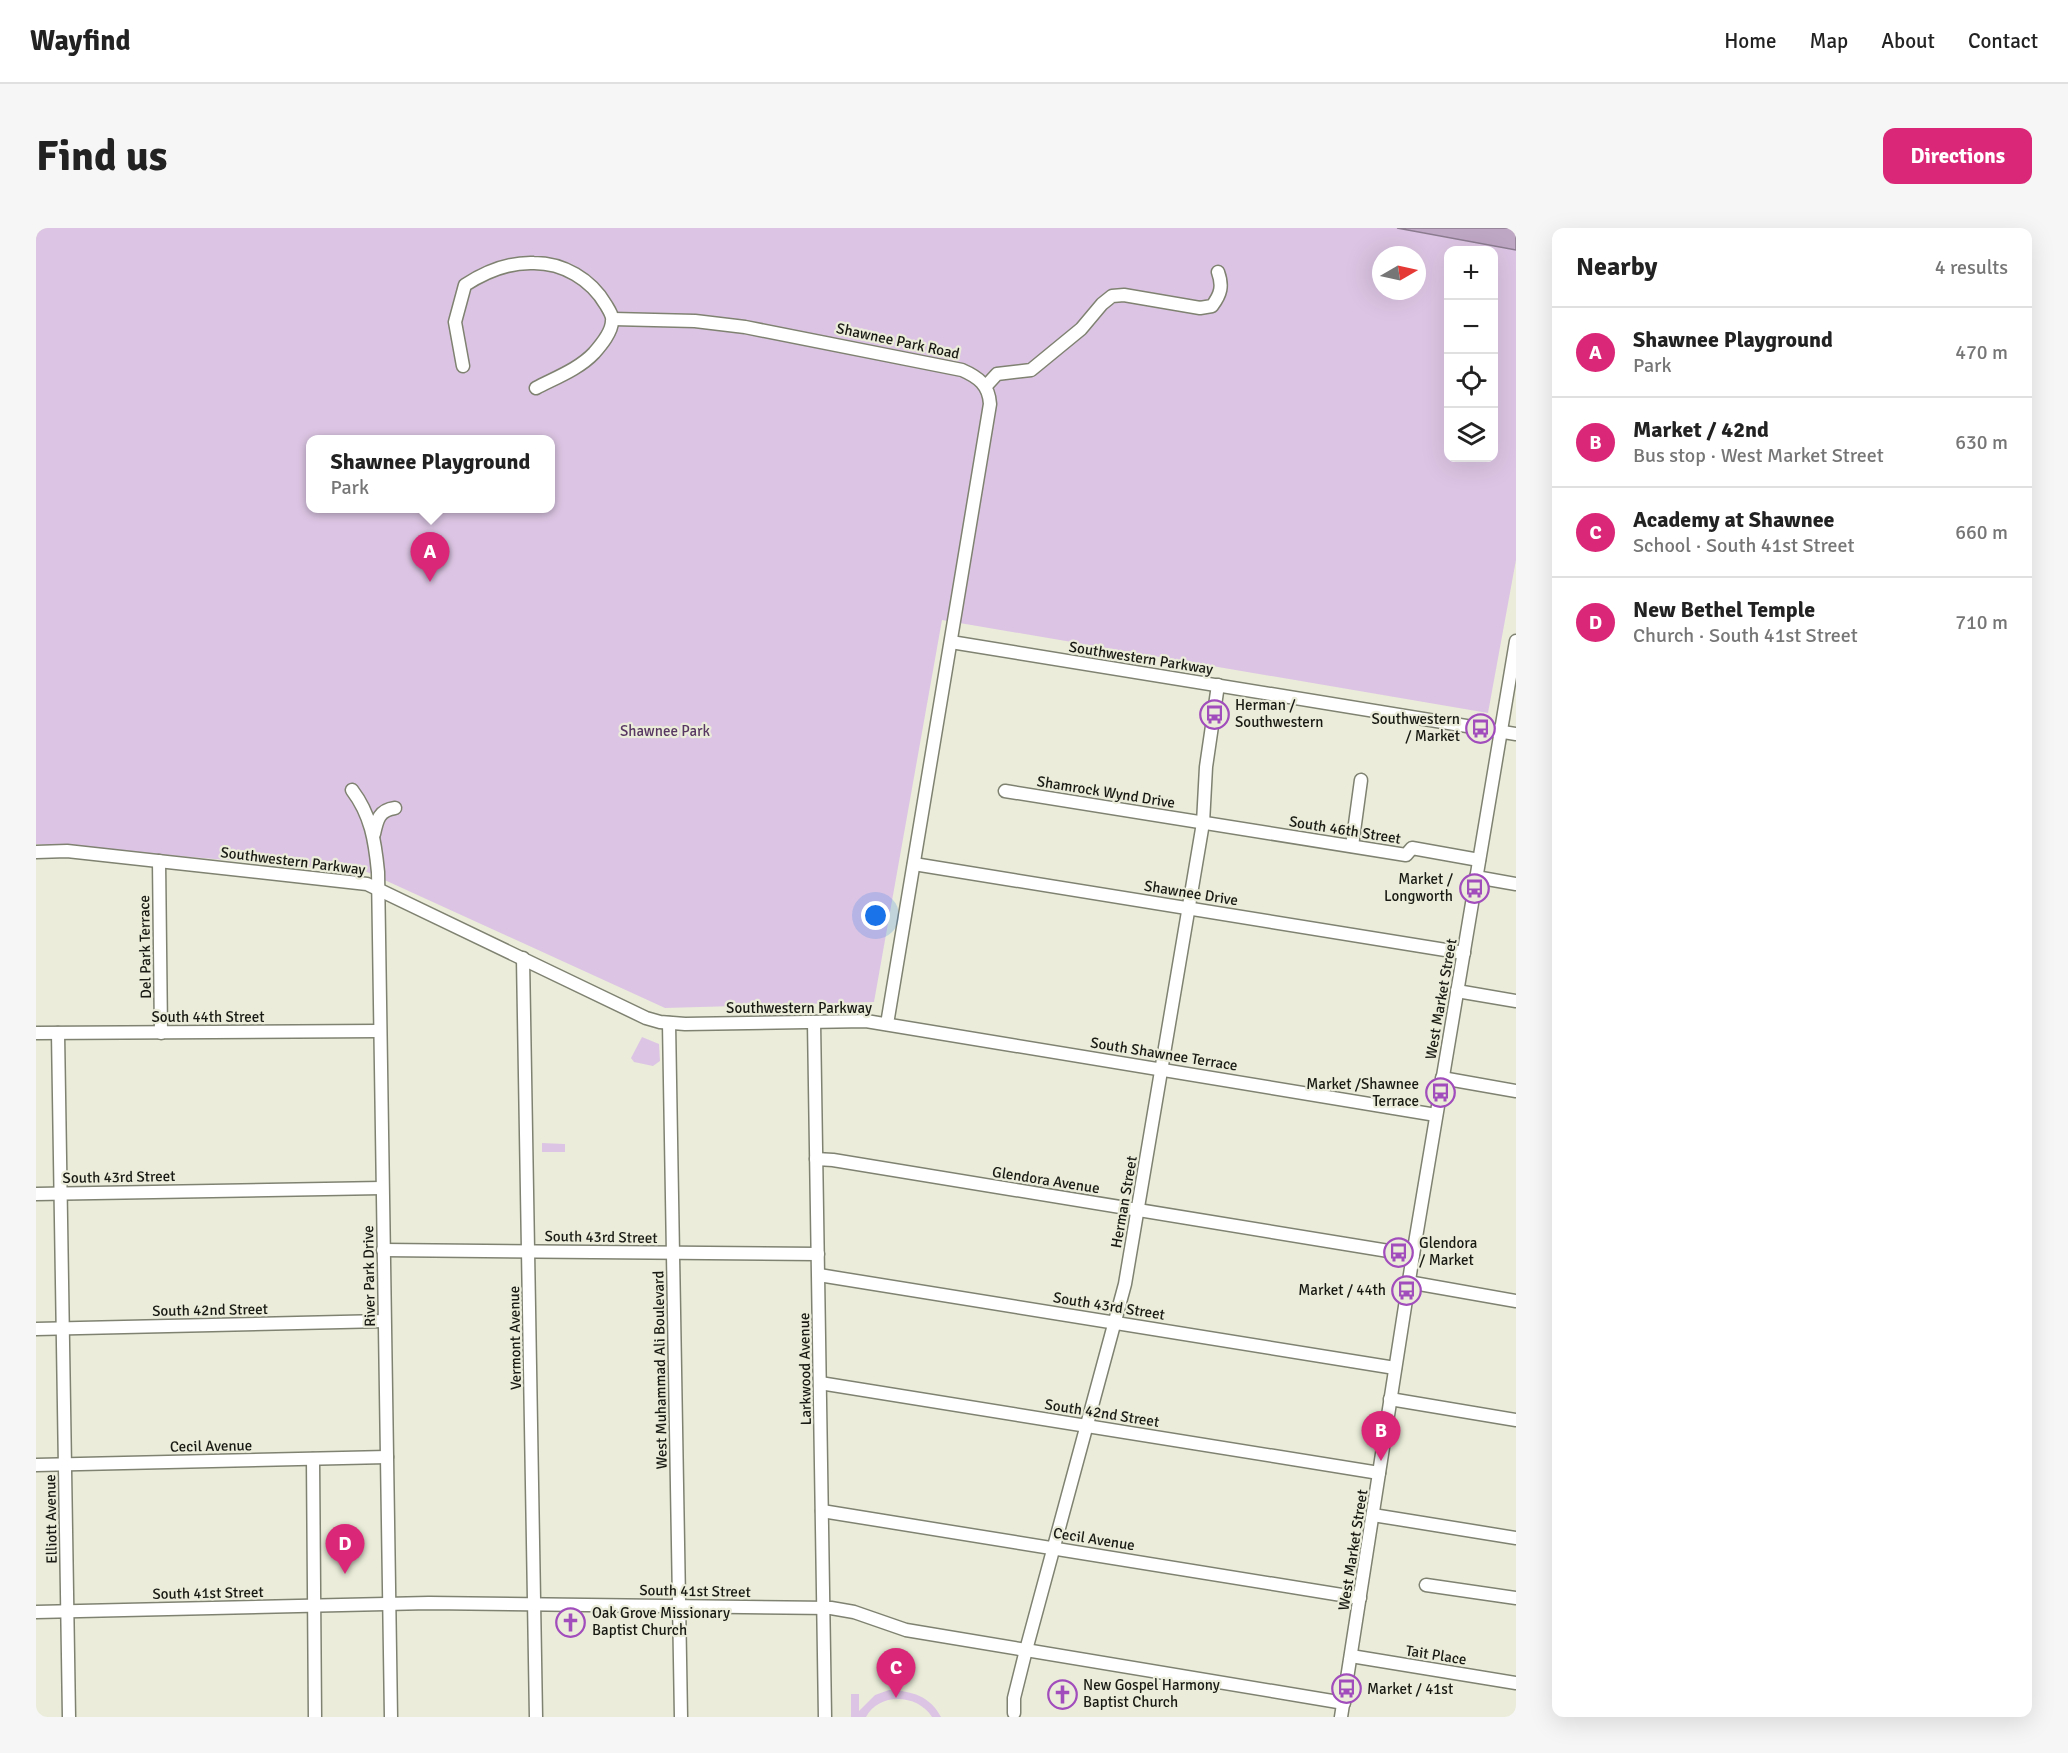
<!DOCTYPE html>
<html lang="en">
<head>
<meta charset="utf-8">
<style>
  :root { --surface:#fff; --page:#f6f6f6; --text:#222; --muted:#767676; --line:#e0e0e0; --accent:#db2777 }
  body { margin:0; font-family:Signika,sans-serif; background:var(--page); color:var(--text) }
  .controls { position:absolute; right:18px; top:18px; display:grid; overflow:hidden; border-radius:12px; box-shadow:0 6px 24px #0002 }
  .controls button { width:54px; height:54px; display:grid; place-items:center; padding:0; border:0; border-bottom:2px solid var(--line); background:var(--surface); color:var(--text); font:30px sans-serif }
  .compass { position:absolute; left:1336px; top:18px; width:54px; height:54px; border-radius:50%; background:var(--surface); box-shadow:0 6px 24px #0002; rotate:81deg }
  .you { position:absolute; left:840px; top:688px; width:21px; height:21px; margin:-15px; border:4px solid #fff; border-radius:50%; background:#1a73e8; box-shadow:0 0 0 9px #1a73e833 }
  .badge { display:grid; place-items:center; width:39px; height:39px; border-radius:50%; background:var(--accent); color:#fff; font-size:20px; font-weight:700 }
  .pin { position:absolute; translate:-50% -50px; filter:drop-shadow(0 2px 3px #0008) }
  .pin::after { content:''; position:absolute; top:32px; width:21px; height:18px; background:inherit; clip-path:polygon(0 0,100% 0,50% 100%) }
  .popup { position:absolute; left:270px; top:207px; width:249px; height:78px; box-sizing:border-box; display:grid; place-content:center; border-radius:12px; background:var(--surface); filter:drop-shadow(0 2px 4px #0005); font-size:20px; white-space:nowrap; color:var(--muted) }
  .popup b { font-size:22px; color:var(--text) }
  .popup::after { content:''; position:absolute; left:50%; top:100%; margin-left:-12px; border:12px solid transparent; border-top-color:var(--surface) }
  .list { margin:0; padding:0; list-style:none }
  h2 { display:flex; justify-content:space-between; align-items:center; height:78px; margin:0; padding:0 24px; font-size:26px }
  h2 small { font-size:20px; font-weight:400; color:var(--muted) }
  .list li { display:grid; grid-template-columns:39px 1fr auto; gap:18px; align-items:center; box-sizing:border-box; height:90px; padding:0 24px; border-top:2px solid var(--line) }
  .list b { display:block; font-size:22px; white-space:nowrap }
  .list p { margin:0; font-size:20px; white-space:nowrap; color:var(--muted) }
  .list em { font-size:20px; font-style:normal; color:var(--muted) }
  .icon { flex:none; width:33px; height:33px; fill:none; stroke:currentColor; stroke-width:2; stroke-linecap:round; stroke-linejoin:round }
  .map { position:relative; flex:none; width:1480px; height:1489px; overflow:hidden; border-radius:12px }
  header { display:flex; align-items:center; gap:36px; box-sizing:border-box; height:84px; padding:0 30px; background:var(--surface); border-bottom:2px solid var(--line) }
  header strong { font-size:28px }
  nav { display:flex; gap:33px; margin-inline-start:auto; font-size:21px }
  .intro { display:flex; align-items:center; justify-content:space-between; box-sizing:border-box; height:144px; padding:0 36px }
  h1 { margin:0; font-size:42px }
  .button { padding:15px 27px; border-radius:12px; background:var(--accent); color:#fff; font-size:21px; font-weight:700 }
  main { display:flex; gap:36px; padding:0 36px }
  aside { flex:1; background:var(--surface); border-radius:12px; box-shadow:0 6px 24px #0002 }
  .map>svg:first-child { display:block }
  .green { fill:#dcc5e4; fill-rule:evenodd }
  .water { fill:#bea6c5; stroke:#8c7c90; stroke-width:1.5 }
  .lines { fill:none; stroke-linecap:round; stroke-linejoin:round }
  .minor-casing { stroke:#7f8271; stroke-width:15 }
  .minor { stroke:#fff; stroke-width:12 }
  .labels { text-anchor:middle; dominant-baseline:central; stroke-width:4.5; stroke-linejoin:round; paint-order:stroke }
  .street-label { font-size:15px; fill:#191a13; stroke:#ebedda }
  .poi-label { font-size:15px; fill:#191a13; stroke:#ebedda; text-anchor:start }
  .park-label { font-size:15px; fill:#583762; stroke:#ebedda }
</style>
</head>
<body>
<header>
<strong>Wayfind</strong>
<nav><a>Home</a><a>Map</a><a>About</a><a>Contact</a></nav>
</header>
<div class="intro"><h1>Find us</h1><a class="button">Directions</a></div>
<main>
<div class="map">
<svg width="1480" height="1489" viewBox="0 0 1480 1489">
  <rect width="100%" height="100%" fill="#ebedda"/>
  <!-- green -->
  <g class="green">
    <path d="M0 0H1389L1480 15V332L1452 485 906 392 838 774 629 780 331 644 0 616ZM1412 22H1458V230H1412ZM1345 27H1381V63H1345ZM274 212H514V280H274Z"/>
    <path d="M606 809 623 816 624 833 617 838 598 834 595 830Z"/>
    <path d="M506 915 529 916V924H506Z"/>
    <path d="M853 1462C876 1463 894 1468 905 1489H896C882 1466 843 1464 830 1489H815V1466H823V1483L839 1467Z"/>
  </g>
  <!-- water -->
  <path class="water" d="M1361 0H1480V22Z"/>
  <g class="lines">
    <defs>
      <g id="minor">
        <path d="M577 91 659 93 709 99 926 142C942 149 953 157 954 176L851 796"/>
        <path d="M427 138 419 94 429 57C449 44 473 34 498 35 527 35 555 51 570 77 573 82 577 88 576 93 576 104 565 117 558 125 543 141 519 150 500 160"/>
        <path d="M950 158 961 146 995 142 1045 101 1066 76 1076 68 1088 67 1164 80 1176 78C1185 66 1187 58 1182 44"/>
        <path d="M915 414 1480 506"/>
        <path d="M316 562C335 587 339 613 342 644L355 1489"/>
        <path d="M969 563 1370 627 1376 620 1443 632"/>
        <path d="M338 606C341 592 343 582 359 580"/>
        <path d="M1316 618 1325 552"/>
        <path d="M0 624 31 623 331 656 610 790 624 794 649 796 830 793 1400 887"/>
        <path d="M123 633 125 805"/>
        <path d="M878 636 1428 725"/>
        <path d="M1440 649 1480 656"/>
        <path d="M487 730 500 1489"/>
        <path d="M1421 763 1480 773"/>
        <path d="M778 794 789 1489"/>
        <path d="M633 795 645 1489"/>
        <path d="M0 805 343 803"/>
        <path d="M22 805 33 1489"/>
        <path d="M1406 850 1480 863"/>
        <path d="M780 931 797 932 1377 1027"/>
        <path d="M0 966 346 960"/>
        <path d="M347 1022 782 1026"/>
        <path d="M783 1047 1359 1140"/>
        <path d="M1372 1054 1480 1073"/>
        <path d="M0 1101 348 1093"/>
        <path d="M784 1155 1343 1245"/>
        <path d="M1354 1171 1480 1192"/>
        <path d="M277 1231 279 1489"/>
        <path d="M0 1237 351 1229"/>
        <path d="M786 1283 1324 1370"/>
        <path d="M1337 1287 1480 1310"/>
        <path d="M1390 1357 1480 1370"/>
        <path d="M0 1384 393 1375 795 1380 818 1384 870 1402 1308 1475"/>
        <path d="M1315 1428 1480 1455"/>
        <path d="M978 1485V1470L990 1422 1089 1056 1167 595 1170 539 1182 457"/>
        <path d="M1305 1489 1377 1027 1480 413"/>
      </g>
    </defs>
    <!-- minor casing -->
    <use href="#minor" class="minor-casing"/>
    <!-- minor -->
    <use href="#minor" class="minor"/>
  </g>
  <!-- icons -->
  <defs>
    <symbol id="bus-ring" viewBox="-11 -11 22 22"><circle r="9.5" fill="#ebedda" stroke="#a24dbc" stroke-width="1.5"/><path d="M-5-6H5V4H4V6H2V4H-2V6H-4V4H-5ZM-3.5-4V0h7V-4ZM-3.5 1.2v1.5H-2V1.2ZM2 1.2v1.5H3.5V1.2Z" fill="#a24dbc"/></symbol>
    <symbol id="church-ring" viewBox="-11 -11 22 22"><circle r="9.5" fill="#ebedda" stroke="#a24dbc" stroke-width="1.5"/><path d="M-1.2-6h2.4v3.5h3.3v2.4h-3.3V6h-2.4V-.1h-3.3v-2.4h3.3Z" fill="#a24dbc"/></symbol>
  </defs>
  <g fill-rule="evenodd">
    <use href="#bus-ring" x="1162" y="470" width="33" height="33"/>
    <use href="#bus-ring" x="1428" y="484" width="33" height="33"/>
    <use href="#bus-ring" x="1422" y="644" width="33" height="33"/>
    <use href="#bus-ring" x="1388" y="848" width="33" height="33"/>
    <use href="#bus-ring" x="1346" y="1008" width="33" height="33"/>
    <use href="#bus-ring" x="1354" y="1046" width="33" height="33"/>
    <use href="#church-ring" x="518" y="1378" width="33" height="33"/>
    <use href="#bus-ring" x="1294" y="1444" width="33" height="33"/>
    <use href="#church-ring" x="1010" y="1450" width="33" height="33"/>
  </g>
  <g class="labels">
    <!-- street labels -->
    <g class="street-label">
      <text transform="translate(862 113) rotate(12)">Shawnee Park Road</text>
      <text transform="translate(1105 430) rotate(9)">Southwestern Parkway</text>
      <text transform="translate(1070 564) rotate(9)">Shamrock Wynd Drive</text>
      <text transform="translate(1309 602) rotate(9)">South 46th Street</text>
      <text transform="translate(257 633) rotate(7)">Southwestern Parkway</text>
      <text transform="translate(1155 665) rotate(9)">Shawnee Drive</text>
      <text transform="translate(109 719) rotate(-91)">Del Park Terrace</text>
      <text transform="translate(1405 771) rotate(-80)">West Market Street</text>
      <text x="763" y="780">Southwestern Parkway</text>
      <text x="172" y="789">South 44th Street</text>
      <text transform="translate(1128 826) rotate(9)">South Shawnee Terrace</text>
      <text transform="translate(83 949) rotate(-1)">South 43rd Street</text>
      <text transform="translate(1010 952) rotate(9)">Glendora Avenue</text>
      <text transform="translate(1088 974) rotate(-80)">Herman Street</text>
      <text transform="translate(565 1009) rotate(1)">South 43rd Street</text>
      <text transform="translate(333 1048) rotate(-91)">River Park Drive</text>
      <text transform="translate(1073 1078) rotate(9)">South 43rd Street</text>
      <text transform="translate(174 1082) rotate(-1)">South 42nd Street</text>
      <text transform="translate(479 1110) rotate(-91)">Vermont Avenue</text>
      <text transform="translate(769 1141) rotate(-91)">Larkwood Avenue</text>
      <text transform="translate(624 1142) rotate(-91)">West Muhammad Ali Boulevard</text>
      <text transform="translate(1066 1185) rotate(9)">South 42nd Street</text>
      <text transform="translate(175 1218) rotate(-1)">Cecil Avenue</text>
      <text transform="translate(15 1291) rotate(-91)">Elliott Avenue</text>
      <text transform="translate(1058 1311) rotate(9)">Cecil Avenue</text>
      <text transform="translate(1317 1322) rotate(-81)">West Market Street</text>
      <text transform="translate(659 1363) rotate(1)">South 41st Street</text>
      <text transform="translate(172 1365) rotate(-1)">South 41st Street</text>
      <text transform="translate(1400 1427) rotate(9)">Tait Place</text>
    </g>
    <!-- poi labels -->
    <g class="poi-label">
      <text x="1199" y="477">Herman /<tspan x="1199" dy="17">Southwestern</tspan></text>
      <text x="1424" y="491" text-anchor="end">Southwestern<tspan x="1424" dy="17">/ Market</tspan></text>
      <text x="1417" y="651" text-anchor="end">Market /<tspan x="1417" dy="17">Longworth</tspan></text>
      <text x="1383" y="856" text-anchor="end">Market /Shawnee<tspan x="1383" dy="17">Terrace</tspan></text>
      <text x="1383" y="1015">Glendora<tspan x="1383" dy="17">/ Market</tspan></text>
      <text x="1350" y="1062" text-anchor="end">Market / 44th</text>
      <text x="556" y="1385">Oak Grove Missionary<tspan x="556" dy="17">Baptist Church</tspan></text>
      <text x="1047" y="1457">New Gospel Harmony<tspan x="1047" dy="17">Baptist Church</tspan></text>
      <text x="1331" y="1461">Market / 41st</text>
    </g>
    <!-- park labels -->
    <g class="park-label">
      <text x="629" y="503">Shawnee Park</text>
    </g>
  </g>
</svg>
<div class="controls">
<button>+</button>
<button>−</button>
<button><svg class="icon" aria-label="locate" viewBox="0 0 24 24"><circle cx="12" cy="12" r="6"/><path d="M12 2v4M12 18v4M2 12h4M18 12h4"/></svg></button>
<button><svg class="icon" aria-label="layers" viewBox="0 0 24 24"><path d="M12 4l9 5-9 5-9-5zM3 14l9 5 9-5"/></svg></button>
</div>
<svg class="compass" viewBox="-18 -18 36 36"><path d="M0-13l5 13h-10z" fill="#e53935"/><path d="M0 13l5-13h-10z" fill="#767676"/></svg>
<div class="you"></div>
<div class="pin badge" style="left:394px;top:354px">A</div>
<div class="popup"><b>Shawnee Playground</b>Park</div>
<div class="pin badge" style="left:1345px;top:1233px">B</div>
<div class="pin badge" style="left:860px;top:1470px">C</div>
<div class="pin badge" style="left:309px;top:1346px">D</div>
</div>
<aside>
<h2>Nearby<small>4 results</small></h2>
<ul class="list">
<li><span class="badge">A</span><div><b>Shawnee Playground</b><p>Park</p></div><em>470 m</em></li>
<li><span class="badge">B</span><div><b>Market / 42nd</b><p>Bus stop · West Market Street</p></div><em>630 m</em></li>
<li><span class="badge">C</span><div><b>Academy at Shawnee</b><p>School · South 41st Street</p></div><em>660 m</em></li>
<li><span class="badge">D</span><div><b>New Bethel Temple</b><p>Church · South 41st Street</p></div><em>710 m</em></li>
</ul>
</aside>
</main>
</body>
</html>
